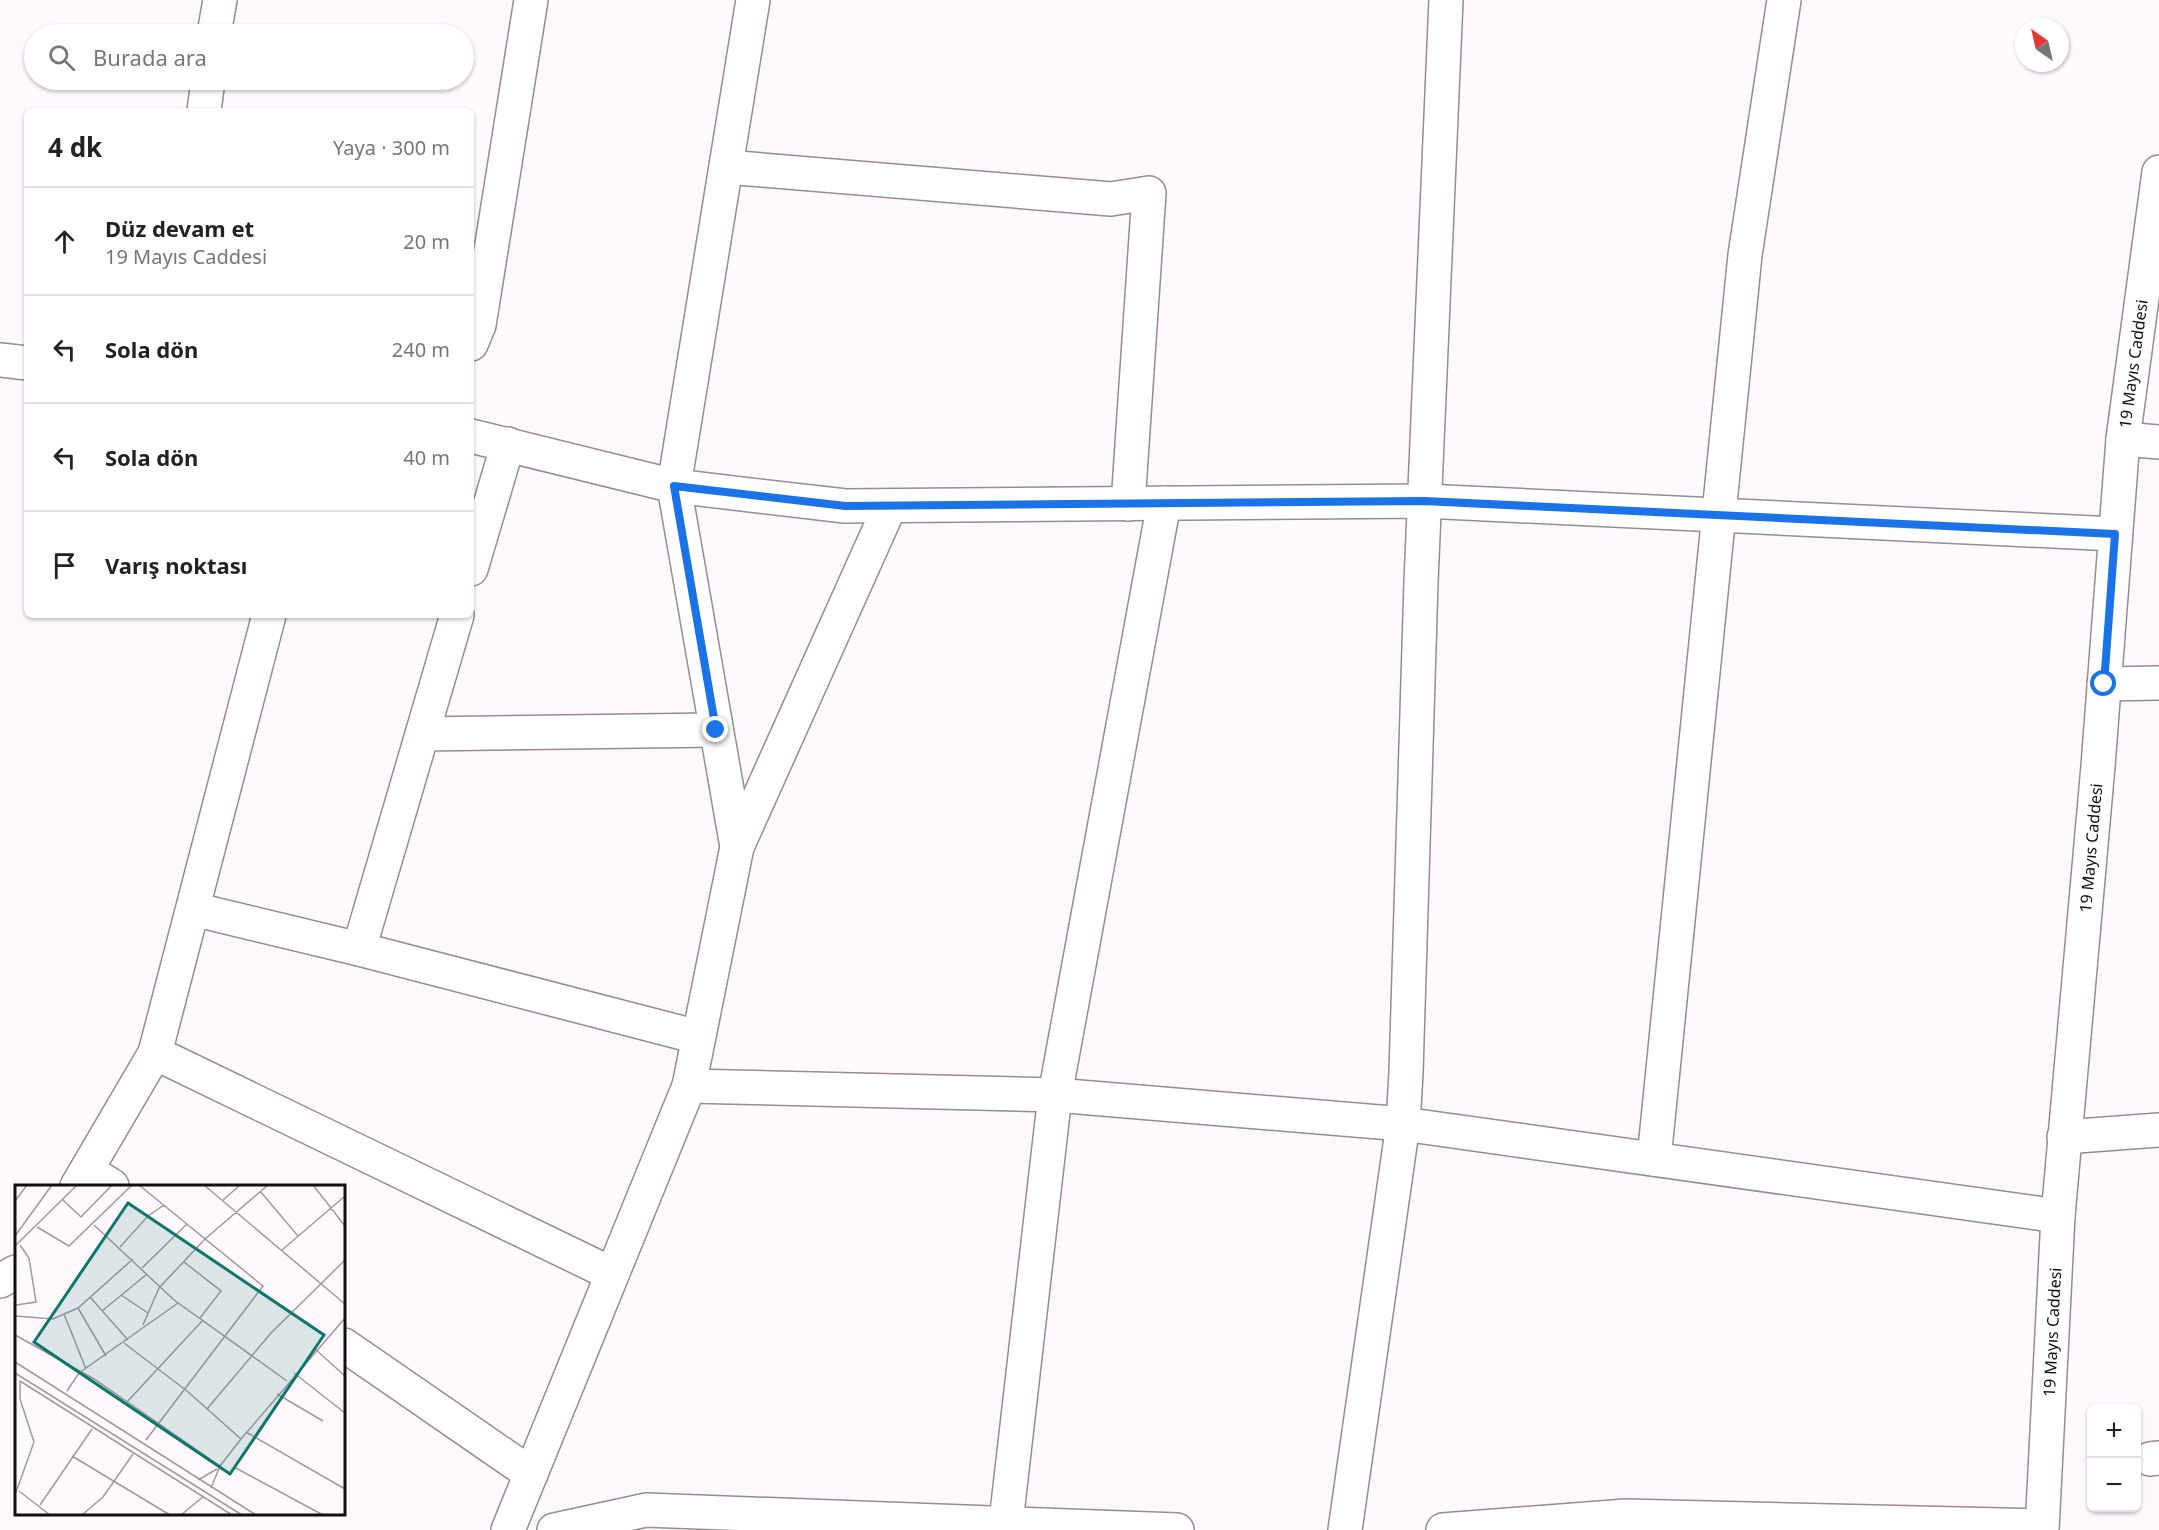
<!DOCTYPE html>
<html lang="tr">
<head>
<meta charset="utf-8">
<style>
  :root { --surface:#fff; --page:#f6f6f6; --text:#222; --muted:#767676; --line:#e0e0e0 }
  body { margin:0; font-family:"Noto Sans",sans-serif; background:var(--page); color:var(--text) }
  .controls { position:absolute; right:18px; bottom:18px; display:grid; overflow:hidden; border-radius:9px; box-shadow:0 2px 4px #0004 }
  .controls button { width:54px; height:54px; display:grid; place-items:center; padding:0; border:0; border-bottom:2px solid var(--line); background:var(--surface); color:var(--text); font:30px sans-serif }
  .compass { position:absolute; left:2015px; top:18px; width:54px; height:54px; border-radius:50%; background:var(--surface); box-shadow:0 2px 4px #0004; rotate:326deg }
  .stop { position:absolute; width:18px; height:18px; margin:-14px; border:4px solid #1a73e8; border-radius:50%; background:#fff }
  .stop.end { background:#1a73e8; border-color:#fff; box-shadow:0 2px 6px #0008 }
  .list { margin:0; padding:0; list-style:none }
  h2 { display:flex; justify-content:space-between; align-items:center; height:78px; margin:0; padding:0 24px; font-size:26px }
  h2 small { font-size:20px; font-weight:400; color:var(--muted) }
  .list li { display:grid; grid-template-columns:39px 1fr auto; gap:18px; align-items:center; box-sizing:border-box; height:108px; padding:0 24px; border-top:2px solid var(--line) }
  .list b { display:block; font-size:22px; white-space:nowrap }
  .list p { margin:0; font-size:20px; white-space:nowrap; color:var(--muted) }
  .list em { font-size:20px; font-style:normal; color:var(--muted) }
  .icon { flex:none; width:33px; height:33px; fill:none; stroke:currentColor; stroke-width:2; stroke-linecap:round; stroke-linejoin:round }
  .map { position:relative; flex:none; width:2159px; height:1530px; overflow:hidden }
  .search { position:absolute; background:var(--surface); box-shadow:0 2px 4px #0004; left:24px; top:24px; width:450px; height:66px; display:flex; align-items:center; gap:15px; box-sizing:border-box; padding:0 21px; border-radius:33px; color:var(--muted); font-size:22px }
  .panel { position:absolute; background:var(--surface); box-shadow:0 2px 4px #0004; left:24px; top:108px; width:450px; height:510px; border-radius:9px }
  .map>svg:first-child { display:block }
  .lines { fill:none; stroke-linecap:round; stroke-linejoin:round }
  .street-casing { stroke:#968c93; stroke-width:36 }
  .secondary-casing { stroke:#968c93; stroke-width:36 }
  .street { stroke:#fff; stroke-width:33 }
  .secondary { stroke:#fff; stroke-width:33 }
  .route { stroke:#1a73e8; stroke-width:8 }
  .labels { text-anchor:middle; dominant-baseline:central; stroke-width:4.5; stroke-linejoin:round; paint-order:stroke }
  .street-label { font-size:16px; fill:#110e10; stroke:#fff8fd }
  .inset-road { fill:none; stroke:#a09a9e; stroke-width:1.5 }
  .view { fill:#0f766e; fill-opacity:0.15; stroke:#0f766e; stroke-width:3 }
  .inset-edge { fill:none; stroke:#110e10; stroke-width:3 }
</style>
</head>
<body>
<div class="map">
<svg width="2159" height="1530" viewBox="0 0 2159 1530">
  <rect width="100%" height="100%" fill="#fff8fd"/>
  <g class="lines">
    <defs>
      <g id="street">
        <path d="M214 34 220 0"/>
        <path d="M204 111 208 80"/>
        <path d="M726 167 1111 199 1149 193 1128 504"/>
        <path d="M471 344 479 325 531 0"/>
        <path d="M0 360 27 363"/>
        <path d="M471 436 674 486 845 506 1424 501 2115 534"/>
        <path d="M2123 439 2159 442"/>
        <path d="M471 569 508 444"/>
        <path d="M2104 684 2159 683"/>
        <path d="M422 734 716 730"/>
        <path d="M737 847 674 486 753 0"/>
        <path d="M193 909 359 949 698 1037"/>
        <path d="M359 949 457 615"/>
        <path d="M155 1053 612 1274"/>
        <path d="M689 1086 1055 1095 1403 1124 2058 1216"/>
        <path d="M2064 1137 2159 1130"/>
        <path d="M1654 1159 1745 255 1784 0"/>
        <path d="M87 1170 112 1186"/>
        <path d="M77 1186 155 1053 269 615"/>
        <path d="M0 1281 16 1272"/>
        <path d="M344 1345 531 1474"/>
        <path d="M2150 1459 2159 1458"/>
        <path d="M1006 1522 1055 1095 1164 503"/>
        <path d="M508 1530 689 1086 737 847 890 506"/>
        <path d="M554 1530 646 1510 1177 1530"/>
        <path d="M1345 1530 1403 1124 1406 1073 1421 582 1446 0"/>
        <path d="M1443 1530 1626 1516 2041 1526"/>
      </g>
      <g id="secondary">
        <path id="s1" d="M2042 1530 2058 1216 2098 766 2123 439 2159 172"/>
      </g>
    </defs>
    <!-- street casing -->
    <use href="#street" class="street-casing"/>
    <!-- secondary casing -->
    <use href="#secondary" class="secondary-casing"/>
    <!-- street -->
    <use href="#street" class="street"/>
    <!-- secondary -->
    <use href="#secondary" class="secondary"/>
  </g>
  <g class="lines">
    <!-- route -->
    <path class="route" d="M716 730 674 486 845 506 1424 501 2115 534 2104 684"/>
  </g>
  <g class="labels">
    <!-- street labels -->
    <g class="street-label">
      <text stroke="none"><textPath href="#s1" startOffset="1170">19 Mayıs Caddesi</textPath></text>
      <text stroke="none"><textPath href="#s1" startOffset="684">19 Mayıs Caddesi</textPath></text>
      <text stroke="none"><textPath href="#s1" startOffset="198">19 Mayıs Caddesi</textPath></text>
    </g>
  </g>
  <!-- overview -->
  <g transform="translate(15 1185)">
    <rect width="330" height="330" fill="#fff8fd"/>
    <path class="inset-road" d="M124 0 248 101 131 255M189 0 330 119M298 0 330 41M245 6 283 51M48 15 66 32 97 0M0 16 12 0M207 16 225 0M79 40 159 115 272 196M22 42 54 61 117 0M0 51 37 0M0 61 62 0M105 62 133 31 149 20M267 65 330 11M169 77 206 106 185 133M127 83 172 39M0 99V136M106 110 133 128M75 112 113 155M1 120 21 117 14 73 5 60M63 123 91 171M87 126 132 89M49 129 71 184M0 131 38 134 49 129 63 123 118 74M128 140 144 103 190 54 253 0M0 150 79 194 205 281M109 158 172 206 226 254M300 164 330 191M0 177 241 330M0 188 227 330M279 188 330 228M5 196 217 330M52 206 64 188 163 118M262 209 308 236M111 218 188 135M192 224 256 148 330 75M231 247 330 304M57 271 155 330M219 282 308 330M183 295 202 284M196 303 205 281 226 254 330 133M4 306 35 330M0 310 19 257 5 214V196M25 320 77 244M67 330 88 312 118 269M166 330 189 311"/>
    <path class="view" d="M113 18 309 150 215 289 19 157Z"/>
    <rect width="330" height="330" class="inset-edge"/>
  </g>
</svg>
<div class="controls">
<button>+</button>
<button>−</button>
</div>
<svg class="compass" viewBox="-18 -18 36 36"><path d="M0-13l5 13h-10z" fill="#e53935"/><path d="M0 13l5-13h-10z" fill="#767676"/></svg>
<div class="stop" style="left:2104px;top:684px"></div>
<div class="stop end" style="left:716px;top:730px"></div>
<div class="search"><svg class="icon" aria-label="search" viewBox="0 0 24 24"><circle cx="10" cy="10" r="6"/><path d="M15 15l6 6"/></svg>Burada ara</div>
<section class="panel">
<h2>4 dk<small>Yaya · 300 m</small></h2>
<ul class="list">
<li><svg class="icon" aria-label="ahead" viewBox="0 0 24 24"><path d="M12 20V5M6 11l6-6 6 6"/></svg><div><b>Düz devam et</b><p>19 Mayıs Caddesi</p></div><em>20 m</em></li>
<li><svg class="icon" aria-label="left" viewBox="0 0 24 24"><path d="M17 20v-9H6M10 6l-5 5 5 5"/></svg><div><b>Sola dön</b></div><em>240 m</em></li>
<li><svg class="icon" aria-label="left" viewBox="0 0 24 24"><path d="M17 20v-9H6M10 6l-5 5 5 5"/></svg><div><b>Sola dön</b></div><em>40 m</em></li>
<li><svg class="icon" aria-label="arrive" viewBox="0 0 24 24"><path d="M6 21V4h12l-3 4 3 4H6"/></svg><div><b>Varış noktası</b></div></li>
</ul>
</section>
</div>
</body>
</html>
